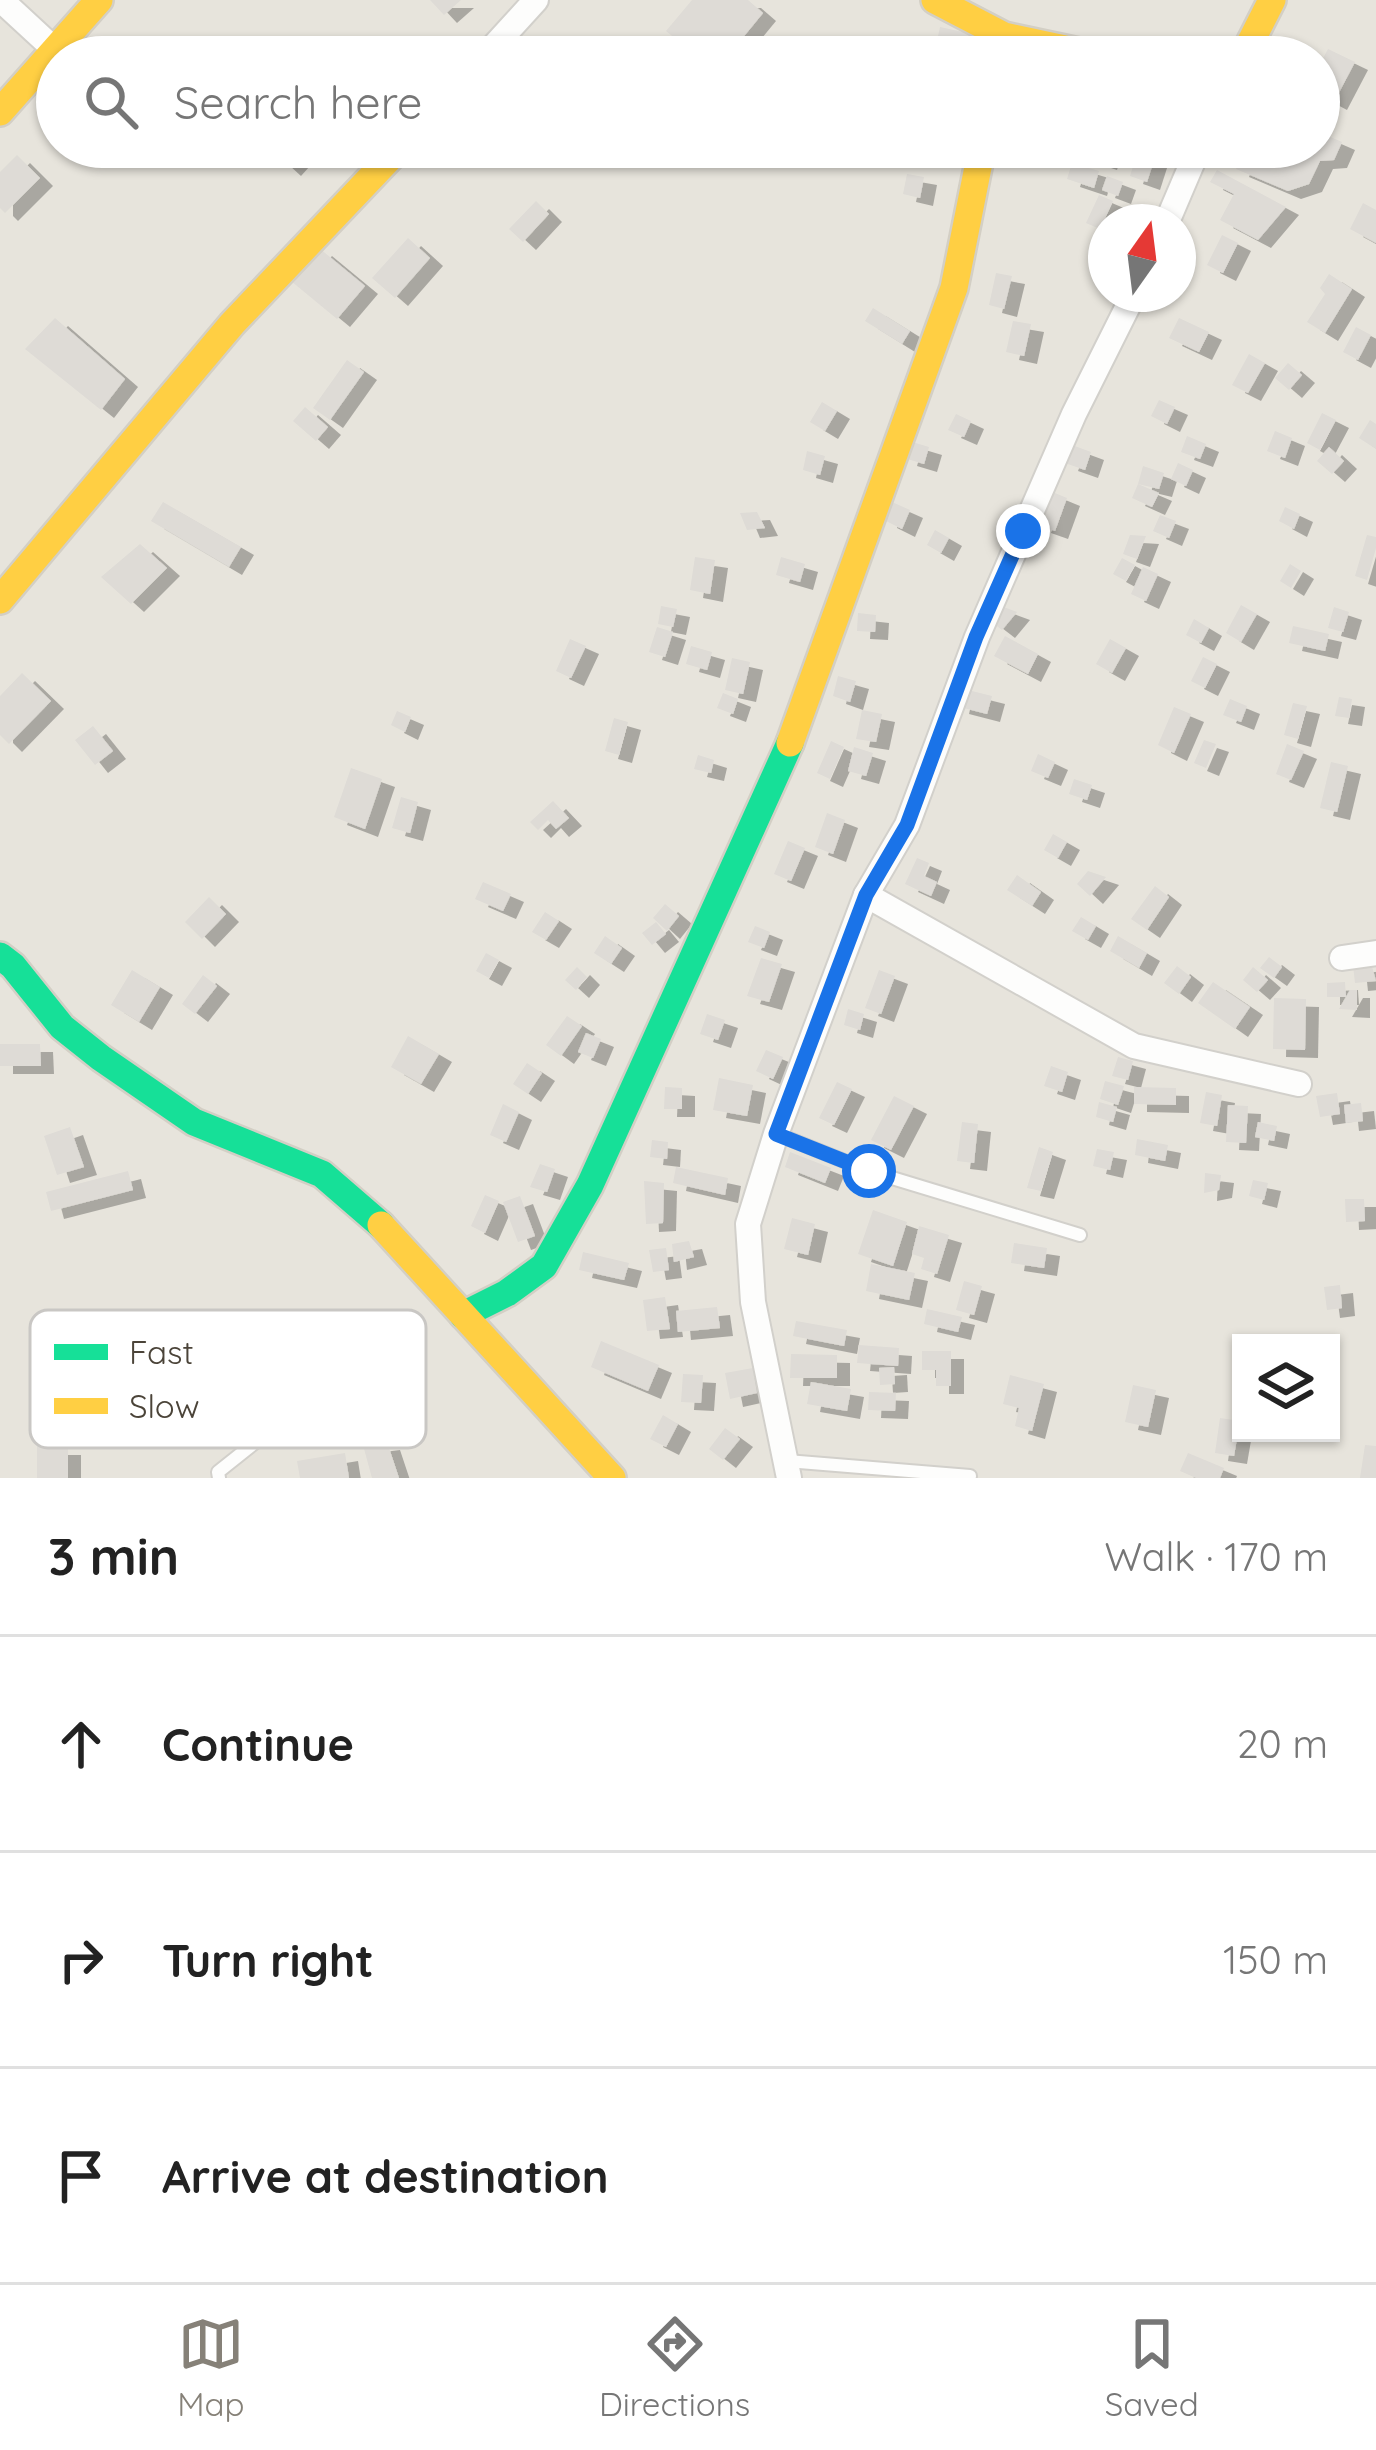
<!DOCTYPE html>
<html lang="en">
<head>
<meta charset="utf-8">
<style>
  :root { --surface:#fff; --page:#f2f2f2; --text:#222; --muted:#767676; --line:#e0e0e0; --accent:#868178 }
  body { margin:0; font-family:Quicksand,sans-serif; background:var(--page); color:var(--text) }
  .controls { position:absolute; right:36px; bottom:36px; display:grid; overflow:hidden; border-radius:0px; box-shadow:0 3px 9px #0004 }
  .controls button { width:108px; height:108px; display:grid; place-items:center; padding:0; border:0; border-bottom:3px solid var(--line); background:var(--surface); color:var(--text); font:60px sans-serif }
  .compass { position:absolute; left:1088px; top:204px; width:108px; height:108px; border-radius:50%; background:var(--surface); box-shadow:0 3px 9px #0004; rotate:14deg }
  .stop { position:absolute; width:36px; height:36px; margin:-27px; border:9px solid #1a73e8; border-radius:50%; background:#fff }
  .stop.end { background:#1a73e8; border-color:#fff; box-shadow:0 3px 12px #0008 }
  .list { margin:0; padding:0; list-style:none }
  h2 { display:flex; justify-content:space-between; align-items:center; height:156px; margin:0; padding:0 48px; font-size:51px }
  h2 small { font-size:39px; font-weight:400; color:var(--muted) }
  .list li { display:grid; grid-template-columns:78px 1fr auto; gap:36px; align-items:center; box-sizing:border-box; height:216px; padding:0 48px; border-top:3px solid var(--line) }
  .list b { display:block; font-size:45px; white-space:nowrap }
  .list em { font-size:39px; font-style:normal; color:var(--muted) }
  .icon { flex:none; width:66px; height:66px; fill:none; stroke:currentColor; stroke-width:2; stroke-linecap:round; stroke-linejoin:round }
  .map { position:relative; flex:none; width:1376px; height:1478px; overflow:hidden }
  .search { position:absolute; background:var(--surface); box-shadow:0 3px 9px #0004; left:36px; right:36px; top:36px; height:132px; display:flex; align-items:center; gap:30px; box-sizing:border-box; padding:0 42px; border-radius:66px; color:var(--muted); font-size:45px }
  .sheet { height:804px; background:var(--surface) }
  nav { display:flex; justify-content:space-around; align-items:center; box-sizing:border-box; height:168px; border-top:3px solid var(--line); background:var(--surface); font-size:33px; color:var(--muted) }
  nav a { display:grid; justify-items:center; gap:6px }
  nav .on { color:var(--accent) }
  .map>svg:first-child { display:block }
  .residential { fill:#e7e4dc; fill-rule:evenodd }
  .building { fill:#dedbd6; filter:url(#shadow) }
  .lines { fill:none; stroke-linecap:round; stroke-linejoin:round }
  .lane-casing { stroke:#d2d0cb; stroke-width:16 }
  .street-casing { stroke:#d2d0cb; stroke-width:28 }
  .fast-casing { stroke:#d3cfc5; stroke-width:32 }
  .slow-casing { stroke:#d3cfc5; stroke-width:32 }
  .lane { stroke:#fdfdfc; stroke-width:12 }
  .street { stroke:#fdfdfc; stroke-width:24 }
  .fast { stroke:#16e098; stroke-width:27 }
  .slow { stroke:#ffcf43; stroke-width:27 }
  .route { stroke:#1a73e8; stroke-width:15 }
  .key { fill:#fff; stroke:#c9c7c4; stroke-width:3 }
  .key-label { font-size:33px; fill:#4b4439 }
</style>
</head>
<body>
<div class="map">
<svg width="1376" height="1478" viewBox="0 0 1376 1478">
  <defs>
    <filter id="shadow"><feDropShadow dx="13" dy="8" stdDeviation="0" flood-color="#0004"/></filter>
  </defs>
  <rect width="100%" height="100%" fill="#f4f2ee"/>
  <!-- residential -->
  <path class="residential" d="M0 0H1376V1478H0ZM57 57H1319V147H57ZM1106 222H1178V294H1106ZM1241 1343H1331V1433H1241Z"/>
  <!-- building -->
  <g class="building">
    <path d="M430 0H461L444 15Z"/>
    <path d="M692 0H748L763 13 727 57H698L666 31Z"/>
    <path d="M940 27 986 37 982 57 935 50Z"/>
    <path d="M551 41 568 57H535Z"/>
    <path d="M1328 49 1355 62 1334 102 1319 94V66Z"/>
    <path d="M1319 132 1342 142 1334 160 1320 161 1309 184 1288 191 1236 169 1242 155 1222 147H1319Z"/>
    <path d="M265 147H307L288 168Z"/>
    <path d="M1080 147H1109L1104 162 1077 153Z"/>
    <path d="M1138 151 1155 157 1147 182 1130 176Z"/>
    <path d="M17 155 40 178 5 213 0 208V172Z"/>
    <path d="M1072 163 1099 171 1094 188 1067 179Z"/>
    <path d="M1217 170 1286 207 1258 240 1220 220 1234 194 1210 182Z"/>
    <path d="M907 174 924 177 920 198 903 194Z"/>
    <path d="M1107 176 1123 182 1118 196 1102 190Z"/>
    <path d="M1099 195 1113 201 1100 229 1086 223Z"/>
    <path d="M536 201 549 214 523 242 509 229Z"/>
    <path d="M1363 203 1376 210V243L1350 229Z"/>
    <path d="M1222 235 1238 243 1223 273 1207 265Z"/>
    <path d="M408 238 430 258 395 298 372 278Z"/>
    <path d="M319 248 365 286 337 319 291 281Z"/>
    <path d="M996 273 1012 276 1004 309 989 305Z"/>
    <path d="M1329 274 1352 289 1325 333 1307 322 1325 294 1320 288Z"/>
    <path d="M873 308 910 331 902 344 865 321Z"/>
    <path d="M55 318 125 379 101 410 25 349Z"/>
    <path d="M1179 318 1209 332 1199 352 1169 338Z"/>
    <path d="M1013 321 1031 324 1024 356 1006 352Z"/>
    <path d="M1356 327 1371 335 1358 360 1343 352Z"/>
    <path d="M1249 354 1265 363 1248 393 1232 385Z"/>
    <path d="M347 360 364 372 330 420 313 408Z"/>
    <path d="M1288 363 1302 375 1289 390 1275 378Z"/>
    <path d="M1159 400 1175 407 1167 424 1151 416Z"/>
    <path d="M822 402 837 411 825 431 810 422Z"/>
    <path d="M305 407 328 427 316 441 293 421Z"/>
    <path d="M1322 413 1336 420 1320 450 1307 443Z"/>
    <path d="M956 414 971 421 964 437 948 430Z"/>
    <path d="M1370 420 1376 424V449L1359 438Z"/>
    <path d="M1275 431 1292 438 1285 458 1267 451Z"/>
    <path d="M1187 436 1206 444 1200 459 1181 452Z"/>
    <path d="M909 441 929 447 924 464 904 458Z"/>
    <path d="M1072 445 1091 452 1085 470 1065 463Z"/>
    <path d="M1329 447 1344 461 1332 474 1317 461Z"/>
    <path d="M807 451 825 456 820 475 803 470Z"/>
    <path d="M1178 463 1193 470 1186 486 1171 479Z"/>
    <path d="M1143 466 1164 473 1159 489 1138 484Z"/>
    <path d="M1138 484 1159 493 1152 507 1132 498Z"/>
    <path d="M1050 491 1067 498 1055 531 1038 525Z"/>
    <path d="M163 502 241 547 229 567 151 521Z"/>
    <path d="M892 502 910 510 902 529 884 520Z"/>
    <path d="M1285 507 1300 514 1294 529 1279 521Z"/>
    <path d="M757 512 765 528 747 530 740 513Z"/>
    <path d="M1160 515 1176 521 1169 538 1153 531Z"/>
    <path d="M935 530 949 538 941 553 927 545Z"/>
    <path d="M1130 535 1146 536 1137 559 1123 554Z"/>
    <path d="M1367 535 1376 537V548L1367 580 1355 576Z"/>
    <path d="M140 544 167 568 131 604 101 577Z"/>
    <path d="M695 557 715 560 710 594 690 590Z"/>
    <path d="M781 557 805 564 800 582 776 575Z"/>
    <path d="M1122 558 1135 565 1126 581 1113 574Z"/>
    <path d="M1290 564 1301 571 1291 588 1280 581Z"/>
    <path d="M1143 567 1158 574 1146 601 1131 594Z"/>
    <path d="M1241 605 1257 614 1241 642 1226 633Z"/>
    <path d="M661 606 677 609 673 627 658 624Z"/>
    <path d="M1001 606 1017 612 1002 630 989 620Z"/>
    <path d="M1334 607 1349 612 1343 632 1328 628Z"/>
    <path d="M858 613 876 615 875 632 857 631Z"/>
    <path d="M1194 619 1209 628 1201 643 1186 635Z"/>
    <path d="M1293 626 1329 634 1325 651 1289 643Z"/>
    <path d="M657 627 673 632 665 657 649 652Z"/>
    <path d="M1005 636 1038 654 1028 674 994 656Z"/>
    <path d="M570 639 586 646 571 678 556 671Z"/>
    <path d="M1110 639 1126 648 1112 673 1096 664Z"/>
    <path d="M691 646 712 652 707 670 686 664Z"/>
    <path d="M1203 657 1217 664 1205 688 1191 681Z"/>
    <path d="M732 658 750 662 743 694 725 690Z"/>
    <path d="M22 673 51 701 9 744 0 735V696Z"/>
    <path d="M838 676 856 681 850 702 833 696Z"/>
    <path d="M960 688 992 696 987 714 956 706Z"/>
    <path d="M723 693 738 699 733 714 717 708Z"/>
    <path d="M1339 697 1352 699 1349 718 1335 716Z"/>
    <path d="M1230 699 1247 706 1241 722 1223 715Z"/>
    <path d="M1293 703 1307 706 1298 739 1284 735Z"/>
    <path d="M1174 707 1191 714 1174 753 1158 745Z"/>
    <path d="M862 710 882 714 876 742 856 739Z"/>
    <path d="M397 711 411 717 405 732 391 725Z"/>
    <path d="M614 718 628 722 619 755 605 751Z"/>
    <path d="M93 726 113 751 95 765 75 740Z"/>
    <path d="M1204 740 1216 744 1206 768 1194 763Z"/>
    <path d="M831 741 844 747 830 779 817 773Z"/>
    <path d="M1287 744 1304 751 1291 780 1276 774Z"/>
    <path d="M854 747 873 753 866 776 848 771Z"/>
    <path d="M1038 754 1055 762 1048 778 1031 771Z"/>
    <path d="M698 755 714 760 711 773 694 769Z"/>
    <path d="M1331 762 1348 766 1337 812 1320 808Z"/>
    <path d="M351 768 382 779 365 829 334 817Z"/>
    <path d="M1074 779 1092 785 1087 800 1069 794Z"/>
    <path d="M401 797 418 802 410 833 392 828Z"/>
    <path d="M553 801 569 818 556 829 548 820 538 830 530 822Z"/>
    <path d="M827 813 845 820 833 854 815 847Z"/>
    <path d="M1053 834 1067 842 1058 858 1044 850Z"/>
    <path d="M788 841 805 848 791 881 774 874Z"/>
    <path d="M917 858 929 863 924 876 937 882 931 896 905 884Z"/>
    <path d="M1088 871 1106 877 1090 896 1077 884Z"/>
    <path d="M1017 875 1041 892 1032 906 1007 890Z"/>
    <path d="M483 882 511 894 503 911 475 899Z"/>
    <path d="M1155 886 1169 897 1147 930 1131 919Z"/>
    <path d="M209 897 226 914 202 939 185 922Z"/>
    <path d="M665 904 679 916 667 931 653 918Z"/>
    <path d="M545 912 559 921 546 940 532 932Z"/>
    <path d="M1081 917 1096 926 1088 940 1072 931Z"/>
    <path d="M656 922 666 934 652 945 642 933Z"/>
    <path d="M755 926 770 932 764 948 748 942Z"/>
    <path d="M605 936 622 948 611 964 594 953Z"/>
    <path d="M1118 936 1147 953 1139 968 1110 951Z"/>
    <path d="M486 953 499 960 489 978 476 971Z"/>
    <path d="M1269 957 1282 967 1274 978 1260 968Z"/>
    <path d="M761 958 782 964 769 1002 747 996Z"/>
    <path d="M1371 963 1376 981 1355 983 1353 965Z"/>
    <path d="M1177 966 1191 977 1179 994 1164 983Z"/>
    <path d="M577 967 587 977 576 990 565 980Z"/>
    <path d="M1253 967 1268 980 1257 992 1243 980Z"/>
    <path d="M132 970 160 987 139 1022 111 1005Z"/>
    <path d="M879 970 895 976 881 1014 865 1008Z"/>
    <path d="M203 975 217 986 195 1014 182 1004Z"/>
    <path d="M1213 982 1250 1007 1235 1029 1198 1003Z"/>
    <path d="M1345 982 1346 997H1327V983Z"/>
    <path d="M1350 990H1357V1010L1339 1009Z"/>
    <path d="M1274 998 1306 999 1305 1050 1273 1049Z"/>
    <path d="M848 1009 864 1014 860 1030 844 1025Z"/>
    <path d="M707 1014 725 1020 718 1040 700 1034Z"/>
    <path d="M567 1016 582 1026 561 1056 546 1045Z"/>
    <path d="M586 1033 601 1039 593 1058 578 1052Z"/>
    <path d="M408 1036 439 1054 421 1084 391 1067Z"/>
    <path d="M0 1044H40L41 1066H0Z"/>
    <path d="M766 1050 783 1057 773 1079 756 1071Z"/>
    <path d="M1118 1057 1133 1061 1128 1080 1112 1076Z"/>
    <path d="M527 1063 542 1073 528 1094 513 1084Z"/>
    <path d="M1051 1066 1068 1072 1062 1092 1044 1086Z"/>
    <path d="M719 1078 753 1085 747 1116 713 1110Z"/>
    <path d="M1105 1081 1124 1086 1118 1105 1100 1099Z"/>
    <path d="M837 1082 852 1089 834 1125 819 1118Z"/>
    <path d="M665 1087 682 1088V1109H664Z"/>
    <path d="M1134 1087 1176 1088V1105L1134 1104Z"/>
    <path d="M1206 1092 1222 1095 1217 1126 1200 1123Z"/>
    <path d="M1337 1093 1340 1114 1320 1117 1316 1096Z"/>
    <path d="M894 1096 914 1106 891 1150 871 1140Z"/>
    <path d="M1099 1102 1117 1107 1113 1122 1096 1117Z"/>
    <path d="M1361 1103 1363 1121 1346 1123 1344 1105Z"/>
    <path d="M503 1104 519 1112 506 1142 490 1135Z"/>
    <path d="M1228 1105 1248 1106 1246 1143 1226 1142Z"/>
    <path d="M962 1122 978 1124 974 1163 957 1161Z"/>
    <path d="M1258 1122 1277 1126 1274 1141 1255 1137Z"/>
    <path d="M70 1127 84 1167 57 1175 44 1136Z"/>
    <path d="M1137 1139 1168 1145 1165 1161 1135 1155Z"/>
    <path d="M652 1140 668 1142 667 1159 650 1157Z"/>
    <path d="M1039 1147 1053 1152 1041 1191 1027 1188Z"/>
    <path d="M1097 1149 1114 1152 1110 1170 1093 1166Z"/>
    <path d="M790 1152 831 1168 825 1183 785 1167Z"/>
    <path d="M540 1164 555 1169 547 1192 530 1187Z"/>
    <path d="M676 1167 728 1178 725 1195 673 1183Z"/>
    <path d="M128 1171 133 1190 51 1211 46 1192Z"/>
    <path d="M1205 1173 1221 1175 1219 1190 1204 1193Z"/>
    <path d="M1253 1180 1268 1183 1264 1200 1249 1196Z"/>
    <path d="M644 1181 664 1183 663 1223 646 1224Z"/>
    <path d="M485 1195 499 1201 485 1233 471 1226Z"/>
    <path d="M520 1196 535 1236 518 1242 503 1202Z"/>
    <path d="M1345 1199H1364L1365 1221 1346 1222Z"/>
    <path d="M873 1210 907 1222 893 1266 858 1254Z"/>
    <path d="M792 1218 815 1224 808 1255 784 1249Z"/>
    <path d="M919 1226 949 1235 937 1274 921 1269 924 1258 912 1254Z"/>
    <path d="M689 1241 694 1257 674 1262 672 1244Z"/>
    <path d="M1014 1243 1047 1248 1044 1268 1011 1263Z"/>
    <path d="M666 1248 669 1270 653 1272 649 1250Z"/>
    <path d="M583 1252 629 1263 624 1280 579 1270Z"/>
    <path d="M871 1264 915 1273 909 1300 866 1291Z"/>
    <path d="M964 1281 982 1286 974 1315 956 1310Z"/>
    <path d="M1340 1285 1342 1308 1327 1310 1324 1287Z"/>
    <path d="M665 1297 670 1329 647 1331 643 1300Z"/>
    <path d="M717 1307 720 1328 678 1332 676 1311Z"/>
    <path d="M927 1309 962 1317 958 1332 924 1324Z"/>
    <path d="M796 1321 847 1330 844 1346 793 1336Z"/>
    <path d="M601 1341 659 1365 648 1391 591 1367Z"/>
    <path d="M859 1345 899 1348 898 1366 857 1363Z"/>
    <path d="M922 1351H951V1386H936V1370H922Z"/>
    <path d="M791 1354 837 1355V1378H790Z"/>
    <path d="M894 1367 895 1384 880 1385 879 1368Z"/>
    <path d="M753 1368 757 1393 730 1399 725 1373Z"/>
    <path d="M683 1374 703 1375 701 1403 681 1402Z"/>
    <path d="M1010 1375 1044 1384 1032 1431 1015 1426 1019 1408 1003 1404Z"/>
    <path d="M811 1382 851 1389 847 1411 807 1404Z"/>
    <path d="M1133 1385 1156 1390 1148 1427 1125 1422Z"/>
    <path d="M869 1392 896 1393 895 1411 868 1410Z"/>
    <path d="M37 1411 55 1412V1447H68V1478H37Z"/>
    <path d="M663 1415 678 1424 666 1447 650 1439Z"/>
    <path d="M1220 1418 1240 1421 1234 1456 1215 1453Z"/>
    <path d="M725 1428 740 1439 723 1460 709 1449Z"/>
    <path d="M387 1442 399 1478H372L363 1445Z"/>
    <path d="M1365 1445 1376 1446V1478H1360Z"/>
    <path d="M345 1453 349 1478H300L297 1461Z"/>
    <path d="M1188 1453 1224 1468 1220 1478H1196L1180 1471Z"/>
  </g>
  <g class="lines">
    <defs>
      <g id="lane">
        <path d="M777 1134 869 1171 1080 1235"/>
        <path d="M787 1461 970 1476"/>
        <path d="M219 1478 218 1472 292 1413"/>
      </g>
      <g id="street">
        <path d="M1 0 54 49"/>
        <path d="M484 57 536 0"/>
        <path d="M1167 222 1199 147"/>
        <path d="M866 895 1134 1046 1299 1084"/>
        <path d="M1342 958 1376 953"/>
        <path d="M789 1478 753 1302 748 1224 776 1134 866 895 907 825 977 637 1074 414 1134 294"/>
      </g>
      <g id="fast">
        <path d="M0 956 13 966 62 1027 101 1058 194 1122 322 1174 381 1225"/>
        <path d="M463 1315 507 1293 544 1266 590 1185 790 743"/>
      </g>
      <g id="slow">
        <path d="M935 0 1004 36 1102 57"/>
        <path d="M1243 57 1272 0"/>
        <path d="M0 112 99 0"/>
        <path d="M0 600 232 324 400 147"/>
        <path d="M790 743 954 288 982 147"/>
        <path d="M381 1225 612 1478"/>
      </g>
    </defs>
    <!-- lane casing -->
    <use href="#lane" class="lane-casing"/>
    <!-- street casing -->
    <use href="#street" class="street-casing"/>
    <!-- fast casing -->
    <use href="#fast" class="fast-casing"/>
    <!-- slow casing -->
    <use href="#slow" class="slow-casing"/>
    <!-- lane -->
    <use href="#lane" class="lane"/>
    <!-- street -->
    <use href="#street" class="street"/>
    <!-- fast -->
    <use href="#fast" class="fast"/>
    <!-- slow -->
    <use href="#slow" class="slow"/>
  </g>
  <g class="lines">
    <!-- route -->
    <path class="route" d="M869 1171 776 1134 866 895 907 825 976 637 1023 531"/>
  </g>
  <!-- legend -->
  <rect x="30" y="1310" width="396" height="138" rx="18" class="key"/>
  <rect x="54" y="1344" width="54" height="16" fill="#16e098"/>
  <rect x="54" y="1398" width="54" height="16" fill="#ffcf43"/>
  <g class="key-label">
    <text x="129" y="1364">Fast</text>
    <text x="129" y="1418">Slow</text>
  </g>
</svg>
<div class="controls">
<button><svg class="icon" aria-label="layers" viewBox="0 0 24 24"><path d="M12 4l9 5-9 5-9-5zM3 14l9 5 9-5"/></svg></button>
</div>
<svg class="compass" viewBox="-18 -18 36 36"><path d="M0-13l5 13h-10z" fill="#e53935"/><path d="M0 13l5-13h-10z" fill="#767676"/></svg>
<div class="stop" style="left:869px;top:1171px"></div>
<div class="stop end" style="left:1023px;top:531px"></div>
<div class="search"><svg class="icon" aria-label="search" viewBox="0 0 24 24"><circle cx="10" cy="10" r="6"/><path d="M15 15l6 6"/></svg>Search here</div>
</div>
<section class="sheet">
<h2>3 min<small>Walk · 170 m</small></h2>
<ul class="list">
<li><svg class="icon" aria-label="ahead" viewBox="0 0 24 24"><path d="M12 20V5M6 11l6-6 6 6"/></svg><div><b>Continue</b></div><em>20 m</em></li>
<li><svg class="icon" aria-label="right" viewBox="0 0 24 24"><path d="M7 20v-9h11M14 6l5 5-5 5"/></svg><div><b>Turn right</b></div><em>150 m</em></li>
<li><svg class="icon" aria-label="arrive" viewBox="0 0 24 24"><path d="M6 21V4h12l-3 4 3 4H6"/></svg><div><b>Arrive at destination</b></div></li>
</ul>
</section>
<nav>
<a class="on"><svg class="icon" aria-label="map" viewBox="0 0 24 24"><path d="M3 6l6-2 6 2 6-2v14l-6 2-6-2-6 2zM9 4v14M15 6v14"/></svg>Map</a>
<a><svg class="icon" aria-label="directions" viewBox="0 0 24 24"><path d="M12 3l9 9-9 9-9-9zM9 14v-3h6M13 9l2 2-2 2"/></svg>Directions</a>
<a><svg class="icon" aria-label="saved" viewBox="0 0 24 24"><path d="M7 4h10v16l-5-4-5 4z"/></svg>Saved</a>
</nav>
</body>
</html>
